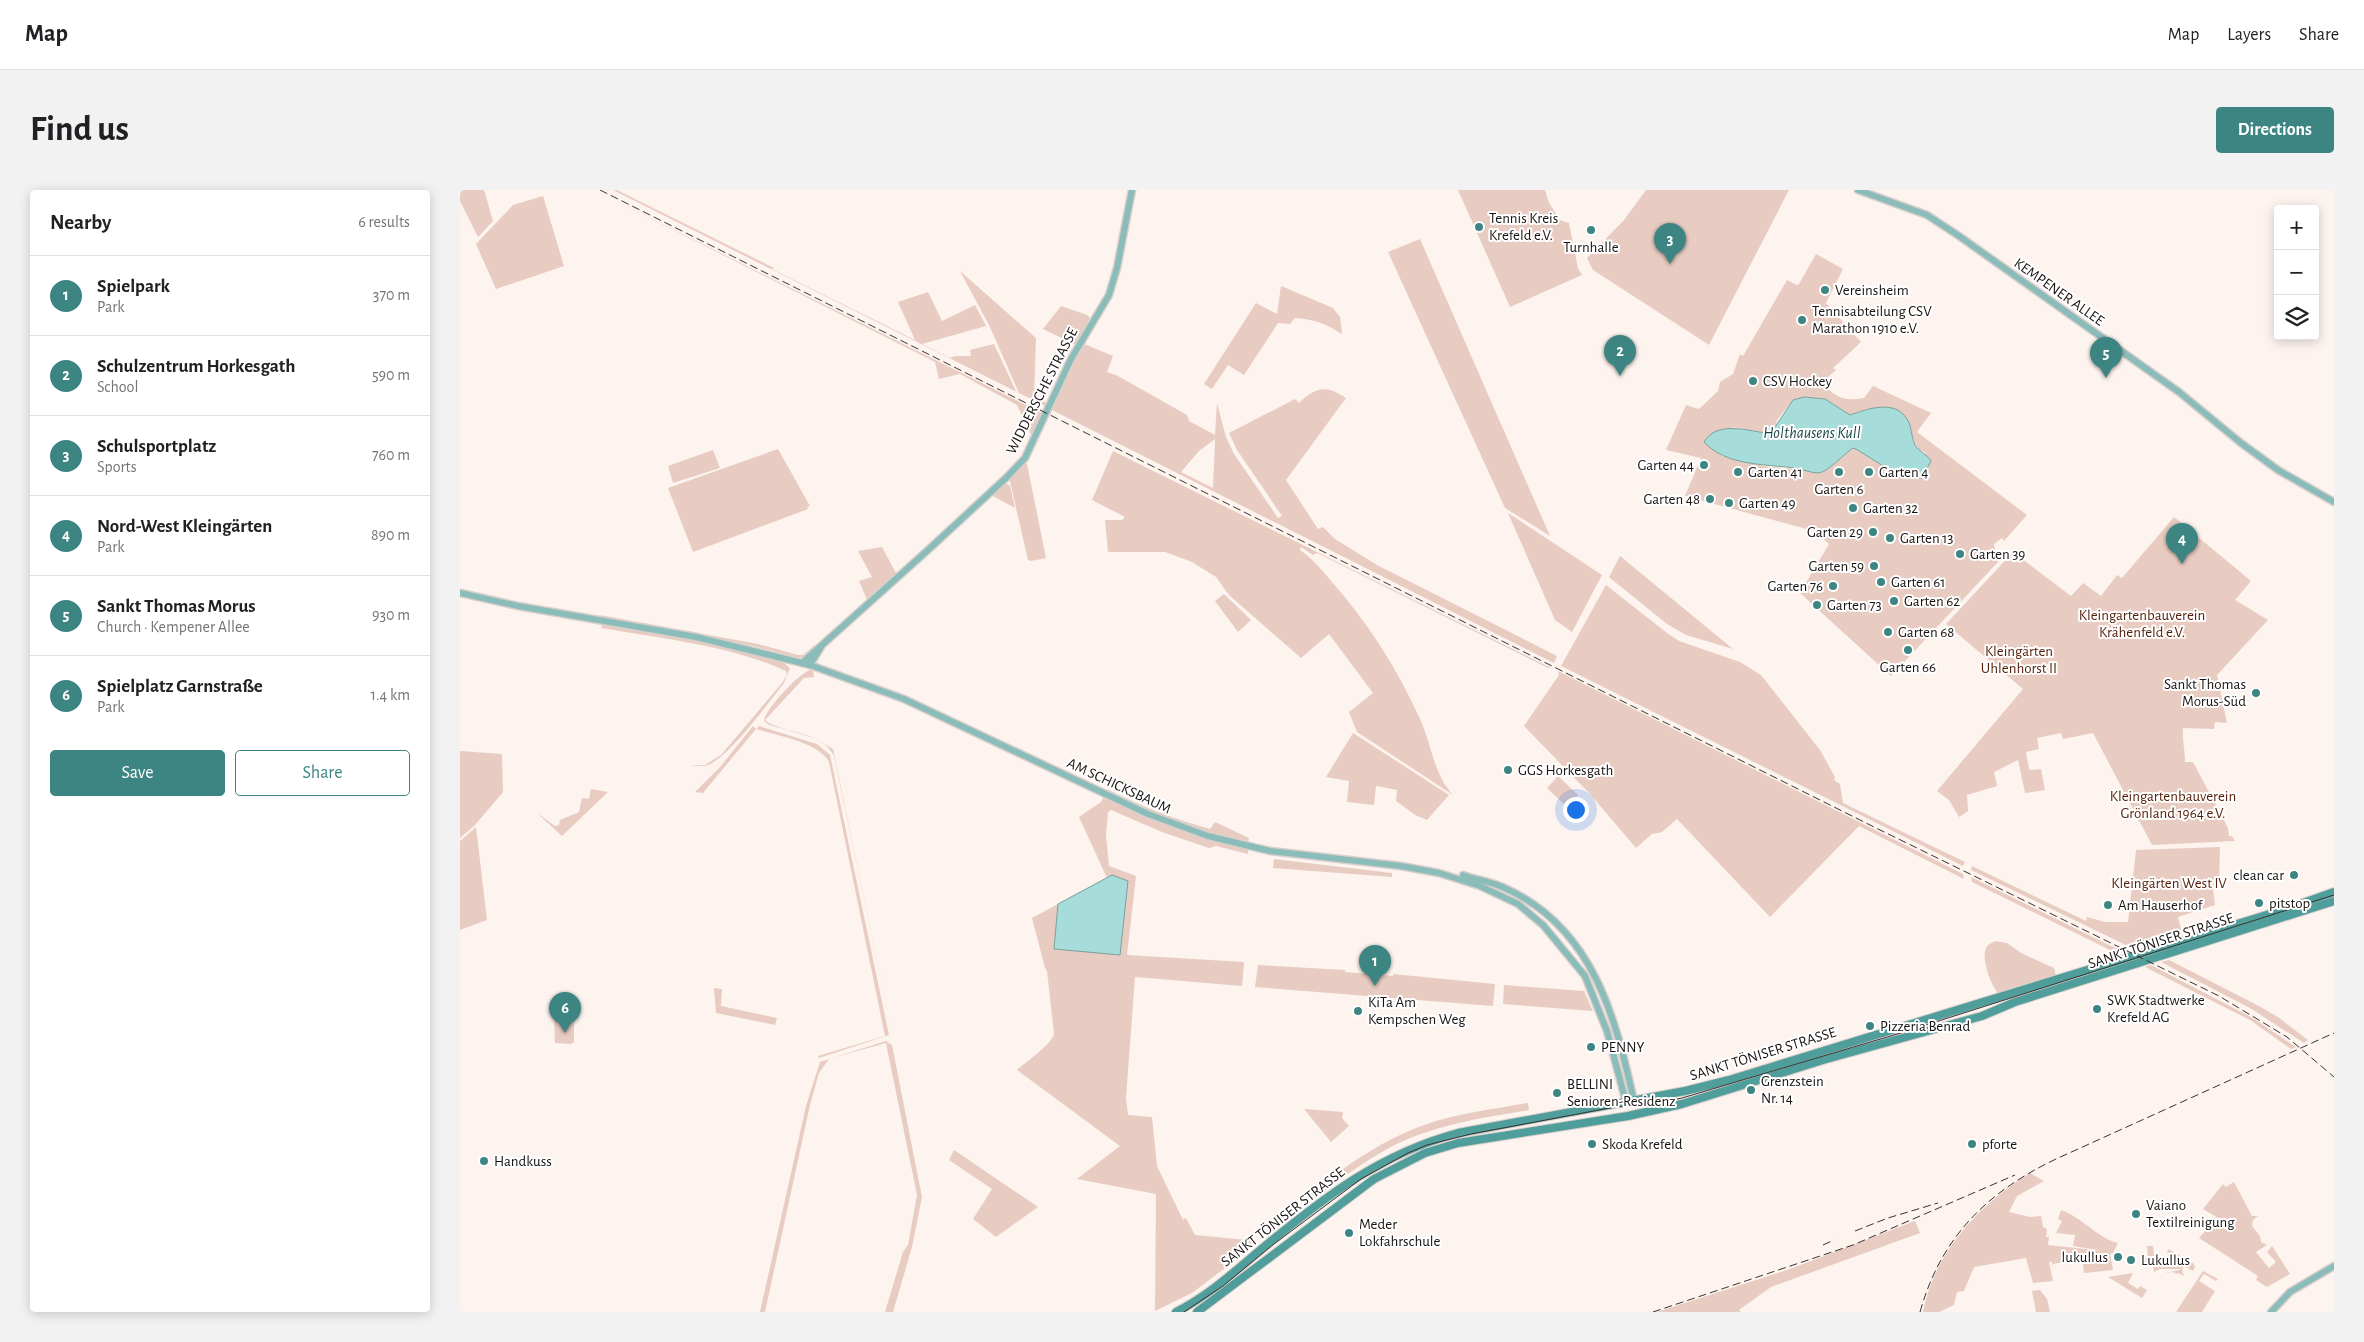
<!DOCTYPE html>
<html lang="en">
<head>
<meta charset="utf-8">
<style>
  :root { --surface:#fff; --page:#f2f2f2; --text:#202124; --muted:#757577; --line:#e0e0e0; --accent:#3d8582 }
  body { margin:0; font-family:"Alegreya Sans",sans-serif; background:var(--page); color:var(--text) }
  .controls { position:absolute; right:15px; top:15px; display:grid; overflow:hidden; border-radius:5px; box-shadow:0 2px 12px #0003 }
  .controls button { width:45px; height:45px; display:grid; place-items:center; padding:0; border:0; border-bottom:1px solid var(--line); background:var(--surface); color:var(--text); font:25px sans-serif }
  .you { position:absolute; left:1115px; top:619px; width:18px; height:18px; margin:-12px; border:4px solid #fff; border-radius:50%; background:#1a73e8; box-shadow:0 0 0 8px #1a73e833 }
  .badge { display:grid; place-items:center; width:32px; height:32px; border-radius:50%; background:var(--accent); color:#fff; font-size:16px; font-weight:700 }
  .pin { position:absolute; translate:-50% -41px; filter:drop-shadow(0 1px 2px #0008) }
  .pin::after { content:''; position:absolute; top:26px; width:18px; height:15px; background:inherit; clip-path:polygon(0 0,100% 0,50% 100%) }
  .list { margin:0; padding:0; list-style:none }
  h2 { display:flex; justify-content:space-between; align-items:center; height:65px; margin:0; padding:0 20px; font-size:21px }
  h2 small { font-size:16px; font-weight:400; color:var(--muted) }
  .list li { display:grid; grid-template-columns:32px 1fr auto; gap:15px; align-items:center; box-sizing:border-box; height:80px; padding:0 20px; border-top:1px solid var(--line) }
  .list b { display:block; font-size:19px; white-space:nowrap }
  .list p { margin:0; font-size:16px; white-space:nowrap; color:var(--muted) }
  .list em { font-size:16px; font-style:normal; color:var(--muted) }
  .actions { display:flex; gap:10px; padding:15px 20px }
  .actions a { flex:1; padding:11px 0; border:1px solid var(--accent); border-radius:5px; text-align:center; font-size:18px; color:var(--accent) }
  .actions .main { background:var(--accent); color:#fff }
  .icon { flex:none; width:28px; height:28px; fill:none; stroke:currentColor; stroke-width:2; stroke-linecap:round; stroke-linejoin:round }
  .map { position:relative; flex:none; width:1874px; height:1122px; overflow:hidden; border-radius:5px }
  header { display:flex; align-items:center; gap:30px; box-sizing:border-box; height:70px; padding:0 25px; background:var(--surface); border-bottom:1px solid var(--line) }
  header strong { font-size:24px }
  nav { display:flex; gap:28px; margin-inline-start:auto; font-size:18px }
  .intro { display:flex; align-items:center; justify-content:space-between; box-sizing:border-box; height:120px; padding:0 30px }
  h1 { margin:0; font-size:35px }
  .button { padding:12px 22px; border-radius:5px; background:var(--accent); color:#fff; font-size:18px; font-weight:700 }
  main { display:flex; gap:30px; padding:0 30px }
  aside { flex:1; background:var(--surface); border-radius:5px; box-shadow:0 2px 12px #0003 }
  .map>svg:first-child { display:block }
  .green { fill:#e8ccc2; fill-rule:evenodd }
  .water { fill:#a6dcd9; stroke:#7ba09d }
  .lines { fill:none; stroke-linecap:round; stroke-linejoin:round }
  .tertiary-casing { stroke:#d8cfcc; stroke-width:9 }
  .secondary-casing { stroke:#d8cfcc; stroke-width:10 }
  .tertiary { stroke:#8abcb9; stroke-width:6 }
  .secondary { stroke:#4f9e9b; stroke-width:8 }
  .tram { stroke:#393432; stroke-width:1 }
  .rail { stroke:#393432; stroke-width:1; stroke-dasharray:8 4; stroke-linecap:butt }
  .poi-dot { fill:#3d8582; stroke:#fff; stroke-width:2 }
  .labels { text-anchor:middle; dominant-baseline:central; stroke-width:4; stroke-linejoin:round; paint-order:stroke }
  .poi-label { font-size:15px; fill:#181412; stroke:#fff; text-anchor:start }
  .street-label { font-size:15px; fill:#181412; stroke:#fff }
  .park-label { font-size:15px; fill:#531e08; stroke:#fff }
  .water-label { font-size:16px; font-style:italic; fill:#1a4948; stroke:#fff }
</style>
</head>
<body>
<header>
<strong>Map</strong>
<nav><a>Map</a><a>Layers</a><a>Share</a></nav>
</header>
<div class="intro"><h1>Find us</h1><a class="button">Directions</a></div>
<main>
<aside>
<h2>Nearby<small>6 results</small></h2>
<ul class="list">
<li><span class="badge">1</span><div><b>Spielpark</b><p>Park</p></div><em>370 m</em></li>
<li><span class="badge">2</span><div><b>Schulzentrum Horkesgath</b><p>School</p></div><em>590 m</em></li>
<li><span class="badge">3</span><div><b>Schulsportplatz</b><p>Sports</p></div><em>760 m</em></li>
<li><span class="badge">4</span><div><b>Nord-West Kleingärten</b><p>Park</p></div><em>890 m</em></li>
<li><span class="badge">5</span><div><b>Sankt Thomas Morus</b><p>Church · Kempener Allee</p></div><em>930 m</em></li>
<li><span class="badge">6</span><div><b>Spielplatz Garnstraße</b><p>Park</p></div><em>1.4 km</em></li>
</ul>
<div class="actions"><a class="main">Save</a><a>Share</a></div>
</aside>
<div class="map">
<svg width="1874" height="1122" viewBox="0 0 1874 1122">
  <rect width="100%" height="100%" fill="#fdf3ef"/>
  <!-- green -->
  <g class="green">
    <path d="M0 0H24L33 31 18 47 0 11Z"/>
    <path d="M153 0H157L314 78 312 79 455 150 438 112 468 102 482 131 515 115 526 136 462 154 490 168 495 166H511L510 160 534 154 556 201 559 203 529 135 500 81 576 148 574 207 587 213 585 216Z"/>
    <path d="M998 0H1085L1089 13 1100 30 1109 33 1118 78 1122 85 1050 117Z"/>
    <path d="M1186 0H1329L1249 155 1133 80 1127 68 1164 30Z"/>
    <path d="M83 6 104 76 36 99 16 54 53 15Z"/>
    <path d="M150 8 582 223 572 247 557 215 500 184 479 189 475 172Z"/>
    <path d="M960 49 1090 346 1045 318 928 62Z"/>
    <path d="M1356 64 1383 79 1366 113 1401 152 1373 178 1376 180 1368 187 1364 195C1377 209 1386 211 1404 208L1413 196 1471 223 1457 242 1567 325 1544 351 1542 348 1534 354 1536 365 1540 368 1543 366 1539 371 1431 486 1340 403 1369 354 1354 341 1225 306 1241 268 1206 260 1226 215 1239 219 1258 201 1260 192 1273 184 1280 164 1283 166 1327 90 1337 95 1339 94ZM1344 207 1365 209 1390 225C1408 218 1442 210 1449 234 1452 244 1453 252 1459 260L1466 263 1442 287H1434L1428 279 1396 259 1393 258 1378 269 1373 274 1349 280 1304 276 1262 266 1256 261 1273 237 1305 243 1315 237 1317 230 1333 210Z"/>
    <path d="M821 96 873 118 880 127 882 144C866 134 857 130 835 128L830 134 818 133 784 185 768 175 752 199 744 194 796 113 817 124Z"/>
    <path d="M601 116 627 125 630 128 616 155 583 139Z"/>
    <path d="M622 153 653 166 647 182 658 186 727 225 729 231 755 245 757 213 766 247 774 264 818 328 822 326 777 260 769 243 835 209 839 213C856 196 867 195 886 208L826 290 858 339 863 337 875 349 917 375 1097 466 1094 473 590 219ZM755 249V250L753 298 721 282 739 261Z"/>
    <path d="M318 259 350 316 347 317 348 319 233 362 208 298Z"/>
    <path d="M253 260 260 278 213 293 208 276Z"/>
    <path d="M653 261 1091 478H1088L857 363 853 365 841 357 840 360C852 368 862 380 872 392 908 433 937 478 960 529 972 555 973 583 993 605L897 542 889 522 913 503 869 444 841 468 769 405 756 387 732 372 705 362H648L645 330H662L665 327 632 310Z"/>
    <path d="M566 269 586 368 571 371 568 370 549 287Z"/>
    <path d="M544 292 550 296 555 318 531 305Z"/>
    <path d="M1048 323 1142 385 1112 442 1095 430Z"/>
    <path d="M1714 327 1791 391 1775 410 1808 430 1757 485 1767 533 1755 532 1754 539 1723 538C1722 550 1725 559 1725 572H1733L1768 638 1769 646H1772L1775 651 1692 655 1633 543 1603 549 1601 543 1577 548 1579 559 1566 562 1569 579 1572 580 1581 579 1585 600 1565 603 1558 570 1534 582 1537 596 1507 605 1508 621 1499 627 1489 610 1477 601 1563 499 1486 434 1553 362 1611 406 1623 393 1641 406 1657 385 1662 388Z"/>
    <path d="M422 357 437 385 407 410 399 391 412 387 398 361Z"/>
    <path d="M1160 366 1273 459 1226 445 1207 434 1149 387Z"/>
    <path d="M1146 395 1207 443 1219 451 1280 472 1301 485 1360 560 1375 587 1374 590 1380 594 1383 613 1505 672 1503 676 1101 476Z"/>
    <path d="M764 404 791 430 778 442 755 411Z"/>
    <path d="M140 425 298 454 338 465H343L356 454C354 461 346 467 339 468L293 456 143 427Z"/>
    <path d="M143 434 225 447 323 472 330 478 324 493C309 512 268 568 248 575 242 577 235 575 229 575H245L261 565 322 493 327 485 326 481C273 456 199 448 141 438Z"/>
    <path d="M350 480 353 481 354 487 344 488 305 530 310 534 356 549 373 559 432 842 374 566C365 545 329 541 309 535L304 531C304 521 338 484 350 480Z"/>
    <path d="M1098 481 1503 684 1504 689 1399 636 1310 727 1217 629 1202 642 1192 644 1176 658 1130 604 1064 536 1099 485Z"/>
    <path d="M293 536 296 539 299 536 357 554 370 565 429 845 359 868 358 866 425 846 369 572C360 553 316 545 296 539L243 603 235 602 260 577Z"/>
    <path d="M893 543 989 605 967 630 955 625 936 611 937 600 916 596 914 615 887 612 889 591 866 587Z"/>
    <path d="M0 561 42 564 43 602 15 635 0 648Z"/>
    <path d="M1098 586 1118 605 1107 617 1087 598Z"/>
    <path d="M131 599 148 602 102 646 77 623 95 636 99 635 100 630 119 622 122 608 129 609Z"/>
    <path d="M647 599C680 616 714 629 750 639L755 632 789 648 788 653C740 642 692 623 646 602Z"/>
    <path d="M644 606 724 640 788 659V664L756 656 749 658 702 642 651 620 648 622 646 645 649 676 676 686 667 765 784 772 782 796 675 787 666 908 668 925 692 927 697 976 723 1030 726 1028 735 1045 797 1051 798 1053 732 1103 695 1121 696 1004 617 989 660 956 557 880C567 871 591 855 594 844L587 781 585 778 572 728 598 714 594 759 660 764 664 713 666 714 652 685 647 688 619 627 641 612Z"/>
    <path d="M16 637 27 730 0 740V651Z"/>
    <path d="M1760 657 1759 698 1753 699 1755 715 1718 727 1722 743 1672 758 1511 680 1512 676 1626 731 1627 727 1645 732H1668L1676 660Z"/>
    <path d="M814 669 932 683V687L813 678Z"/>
    <path d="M1511 687 1661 761 1656 763 1512 692Z"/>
    <path d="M1535 751 1547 753 1561 763 1594 778 1596 786 1539 804C1531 797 1521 768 1526 758 1528 754 1532 753 1535 751Z"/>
    <path d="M1709 770 1797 815 1818 827 1848 850 1844 853 1790 818 1701 772Z"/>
    <path d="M798 775 885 780V782L933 786V784L1035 794 1033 816 795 797Z"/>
    <path d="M1691 775 1791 827 1836 857 1831 859 1790 830 1685 777Z"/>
    <path d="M1044 795 1124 801 1133 821 1043 814Z"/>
    <path d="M254 798 262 799 261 816 317 828 315 835 256 823Z"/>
    <path d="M94 826 114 830V852L111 854 95 853Z"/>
    <path d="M426 851 432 855 462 1007 452 1057 433 1122H425L443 1062 448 1055 457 1005 426 853 369 869 359 883 350 915 305 1122H300L346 916 360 872Z"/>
    <path d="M1068 913 1069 920C1022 928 972 935 929 958 903 972 879 990 856 1008L849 1004C886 976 923 949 967 934 999 923 1035 919 1068 913Z"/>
    <path d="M844 919 883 922 882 928 889 936 871 952Z"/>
    <path d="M494 960 578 1017 536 1047 513 1029 532 999 489 970Z"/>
    <path d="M1570 983 1584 991 1557 1006 1549 1022 1570 1027 1581 1026 1583 1037 1587 1039 1586 1047H1589L1588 1055 1644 1061 1613 1056 1615 1045 1596 1043 1602 1031 1598 1029 1601 1020C1622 1027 1637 1048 1658 1053L1653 1063 1650 1064 1653 1080 1624 1083 1622 1065 1621 1069 1610 1071 1609 1074 1606 1068 1605 1075 1603 1072 1593 1074V1078L1592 1072H1589L1593 1091 1573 1093 1566 1068 1514 1077 1504 1101 1497 1102 1494 1115 1479 1122H1463C1475 1061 1519 1015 1570 983Z"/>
    <path d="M1774 992 1792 1026H1798L1793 1030 1792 1036C1797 1043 1800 1043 1801 1052L1807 1055 1796 1062 1809 1078 1816 1072 1807 1062 1812 1056 1830 1084 1807 1097 1796 1090 1798 1086 1739 1048 1747 1039 1751 1041 1758 1028 1743 1019 1763 994 1766 997Z"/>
    <path d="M1455 1031 1460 1043 1311 1097 1279 1120 1281 1122H1197L1330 1079Z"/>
    <path d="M1687 1056H1693L1695 1074 1701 1077 1703 1069 1709 1074 1711 1072 1714 1073 1717 1068 1707 1062 1708 1059 1734 1074 1735 1077 1733 1081 1724 1076 1722 1080 1724 1086 1718 1083 1717 1084 1713 1082 1704 1083 1720 1080 1722 1075 1720 1079H1700L1694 1082 1693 1075 1684 1074V1068H1688Z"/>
    <path d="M1743 1081 1758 1089 1756 1091 1744 1084 1739 1091 1755 1101 1742 1122H1716Z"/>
    <path d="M1673 1083 1668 1093 1678 1099 1680 1096 1687 1100 1682 1108 1648 1087Z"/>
    <path d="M1580 1100 1587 1109 1590 1122H1576L1572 1101Z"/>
  </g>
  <!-- water -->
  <g class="water">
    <path d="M1344 207 1365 209 1390 225C1407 219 1435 209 1447 229 1452 236 1451 247 1455 255 1459 262 1466 263 1471 271L1462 288 1434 287 1428 279 1396 259 1393 258C1384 264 1367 283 1358 283 1351 283 1342 279 1335 278 1305 274 1266 276 1244 252 1256 231 1286 240 1305 243L1315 237 1333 210Z"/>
    <path d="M652 685 668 691 660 765 594 759 598 714Z"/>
  </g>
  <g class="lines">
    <defs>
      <g id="tertiary">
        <path d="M1398 0 1467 25 1499 46 1719 202 1781 253 1818 280 1874 312"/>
        <path d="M0 403 58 416 236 447 350 475 444 509 688 624 748 646 810 661 941 676 979 683 1020 696 1058 714 1083 735 1125 786 1147 841 1166 912"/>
        <path d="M342 473 468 360 547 287 565 268 611 169 649 105 657 78 672 0"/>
        <path d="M350 475 361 457"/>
        <path d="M1003 685C1017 690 1033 692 1047 699 1133 739 1155 826 1174 911"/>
        <path d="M1811 1122 1830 1102 1874 1076"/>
      </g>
      <g id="secondary">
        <path d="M716 1122C750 1105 776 1080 805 1056 866 1006 920 964 998 943L1225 901 1269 890 1826 719 1874 702"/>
        <path d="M737 1122 914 989 965 963 998 953 1168 926 1222 914 1363 870 1522 826 1555 812 1874 711"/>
      </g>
    </defs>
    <!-- tertiary casing -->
    <use href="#tertiary" class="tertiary-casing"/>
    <!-- secondary casing -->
    <use href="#secondary" class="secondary-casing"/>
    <!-- tertiary -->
    <use href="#tertiary" class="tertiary"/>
    <!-- secondary -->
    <use href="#secondary" class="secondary"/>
    <!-- tram -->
    <path class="tram" d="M724 1122 763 1096 814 1054 901 989 948 963 967 955 1011 944 1155 917 1188 915 1222 908 1444 842 1874 705"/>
    <!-- rail -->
    <g class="rail">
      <path d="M140 0 1412 636 1759 806 1827 847 1874 887"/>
      <path d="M1395 1041 1428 1028 1478 1013"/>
      <path d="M1363 1055 1374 1050"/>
      <path d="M1193 1122 1393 1055 1555 985"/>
      <path d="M1460 1122C1481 1047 1527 1002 1596 969L1874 843"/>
    </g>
  </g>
  <!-- markers -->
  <g class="poi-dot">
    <circle cx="1019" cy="37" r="5"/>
    <circle cx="1131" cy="40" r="5"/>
    <circle cx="1365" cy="100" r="5"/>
    <circle cx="1342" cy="130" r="5"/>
    <circle cx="1293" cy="191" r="5"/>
    <circle cx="1244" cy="275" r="5"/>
    <circle cx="1278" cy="282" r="5"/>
    <circle cx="1379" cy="282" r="5"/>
    <circle cx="1409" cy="282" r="5"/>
    <circle cx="1250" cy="309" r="5"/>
    <circle cx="1269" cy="313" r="5"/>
    <circle cx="1393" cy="318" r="5"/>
    <circle cx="1413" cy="342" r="5"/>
    <circle cx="1430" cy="348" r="5"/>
    <circle cx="1500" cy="364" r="5"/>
    <circle cx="1414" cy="376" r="5"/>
    <circle cx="1421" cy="392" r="5"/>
    <circle cx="1373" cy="396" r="5"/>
    <circle cx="1434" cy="411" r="5"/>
    <circle cx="1357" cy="415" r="5"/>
    <circle cx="1428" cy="442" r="5"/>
    <circle cx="1448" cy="460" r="5"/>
    <circle cx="1796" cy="503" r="5"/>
    <circle cx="1048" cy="580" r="5"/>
    <circle cx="1834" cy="685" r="5"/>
    <circle cx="1799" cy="713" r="5"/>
    <circle cx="1648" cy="715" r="5"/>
    <circle cx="1637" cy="819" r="5"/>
    <circle cx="898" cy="821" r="5"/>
    <circle cx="1410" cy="836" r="5"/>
    <circle cx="1131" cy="857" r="5"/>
    <circle cx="1291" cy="900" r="5"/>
    <circle cx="1097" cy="903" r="5"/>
    <circle cx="1132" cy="954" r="5"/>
    <circle cx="1512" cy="954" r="5"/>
    <circle cx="24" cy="971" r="5"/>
    <circle cx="1676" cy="1024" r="5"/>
    <circle cx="889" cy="1043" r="5"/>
    <circle cx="1658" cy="1067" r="5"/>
    <circle cx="1671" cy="1070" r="5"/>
  </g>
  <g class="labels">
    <!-- poi labels -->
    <g class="poi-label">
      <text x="1029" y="28">Tennis Kreis<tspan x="1029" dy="17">Krefeld e.V.</tspan></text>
      <text x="1131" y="57" text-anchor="middle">Turnhalle</text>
      <text x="1375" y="100">Vereinsheim</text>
      <text x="1352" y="121">Tennisabteilung CSV<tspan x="1352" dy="17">Marathon 1910 e.V.</tspan></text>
      <text x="1303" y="191">CSV Hockey</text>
      <text x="1234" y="275" text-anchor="end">Garten 44</text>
      <text x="1288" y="282">Garten 41</text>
      <text x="1419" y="282">Garten 4</text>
      <text x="1379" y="299" text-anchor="middle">Garten 6</text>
      <text x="1240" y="309" text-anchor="end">Garten 48</text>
      <text x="1279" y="313">Garten 49</text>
      <text x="1403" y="318">Garten 32</text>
      <text x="1403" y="342" text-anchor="end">Garten 29</text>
      <text x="1440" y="348">Garten 13</text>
      <text x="1510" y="364">Garten 39</text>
      <text x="1404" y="376" text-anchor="end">Garten 59</text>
      <text x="1431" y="392">Garten 61</text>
      <text x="1363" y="396" text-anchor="end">Garten 76</text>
      <text x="1444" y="411">Garten 62</text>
      <text x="1367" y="415">Garten 73</text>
      <text x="1438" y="442">Garten 68</text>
      <text x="1448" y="477" text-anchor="middle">Garten 66</text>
      <text x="1786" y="494" text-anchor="end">Sankt Thomas<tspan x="1786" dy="17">Morus-Süd</tspan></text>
      <text x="1058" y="580">GGS Horkesgath</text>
      <text x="1824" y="685" text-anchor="end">clean car</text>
      <text x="1809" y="713">pitstop</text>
      <text x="1658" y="715">Am Hauserhof</text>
      <text x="1647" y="810">SWK Stadtwerke<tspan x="1647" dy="17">Krefeld AG</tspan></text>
      <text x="908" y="812">KiTa Am<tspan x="908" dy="17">Kempschen Weg</tspan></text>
      <text x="1420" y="836">Pizzeria Benrad</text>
      <text x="1141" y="857">PENNY</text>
      <text x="1301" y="891">Grenzstein<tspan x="1301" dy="17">Nr. 14</tspan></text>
      <text x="1107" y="894">BELLINI<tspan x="1107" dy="17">Senioren-Residenz</tspan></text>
      <text x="1142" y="954">Skoda Krefeld</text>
      <text x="1522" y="954">pforte</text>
      <text x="34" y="971">Handkuss</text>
      <text x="1686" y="1015">Vaiano<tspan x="1686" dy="17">Textilreinigung</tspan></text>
      <text x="899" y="1034">Meder<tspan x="899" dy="17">Lokfahrschule</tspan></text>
      <text x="1648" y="1067" text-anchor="end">lukullus</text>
      <text x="1681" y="1070">Lukullus</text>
    </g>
    <!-- street labels -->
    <g class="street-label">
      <text transform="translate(1599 102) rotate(35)">KEMPENER ALLEE</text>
      <text transform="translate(582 201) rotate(-63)">WIDDERSCHE STRASSE</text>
      <text transform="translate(659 596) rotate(25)">AM SCHICKSBAUM</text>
      <text transform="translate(1701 751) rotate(-18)">SANKT TÖNISER STRASSE</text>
      <text transform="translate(1303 864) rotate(-17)">SANKT TÖNISER STRASSE</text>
      <text transform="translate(823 1027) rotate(-38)">SANKT TÖNISER STRASSE</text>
    </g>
    <!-- park labels -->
    <g class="park-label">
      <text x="1682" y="425">Kleingartenbauverein<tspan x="1682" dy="17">Krähenfeld e.V.</tspan></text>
      <text x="1559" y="461">Kleingärten<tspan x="1559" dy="17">Uhlenhorst II</tspan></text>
      <text x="1713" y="606">Kleingartenbauverein<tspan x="1713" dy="17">Grönland 1964 e.V.</tspan></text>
      <text x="1709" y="693">Kleingärten West IV</text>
    </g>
    <!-- water labels -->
    <g class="water-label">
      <text x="1352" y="243">Holthausens Kull</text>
    </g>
  </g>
</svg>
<div class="controls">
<button>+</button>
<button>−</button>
<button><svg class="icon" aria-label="layers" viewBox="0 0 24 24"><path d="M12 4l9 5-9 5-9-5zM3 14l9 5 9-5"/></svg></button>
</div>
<div class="you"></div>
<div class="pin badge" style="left:915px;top:796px">1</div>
<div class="pin badge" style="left:1160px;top:186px">2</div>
<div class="pin badge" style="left:1210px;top:74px">3</div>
<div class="pin badge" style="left:1722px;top:374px">4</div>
<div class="pin badge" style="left:1646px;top:188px">5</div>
<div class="pin badge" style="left:105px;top:843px">6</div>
</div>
</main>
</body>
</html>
